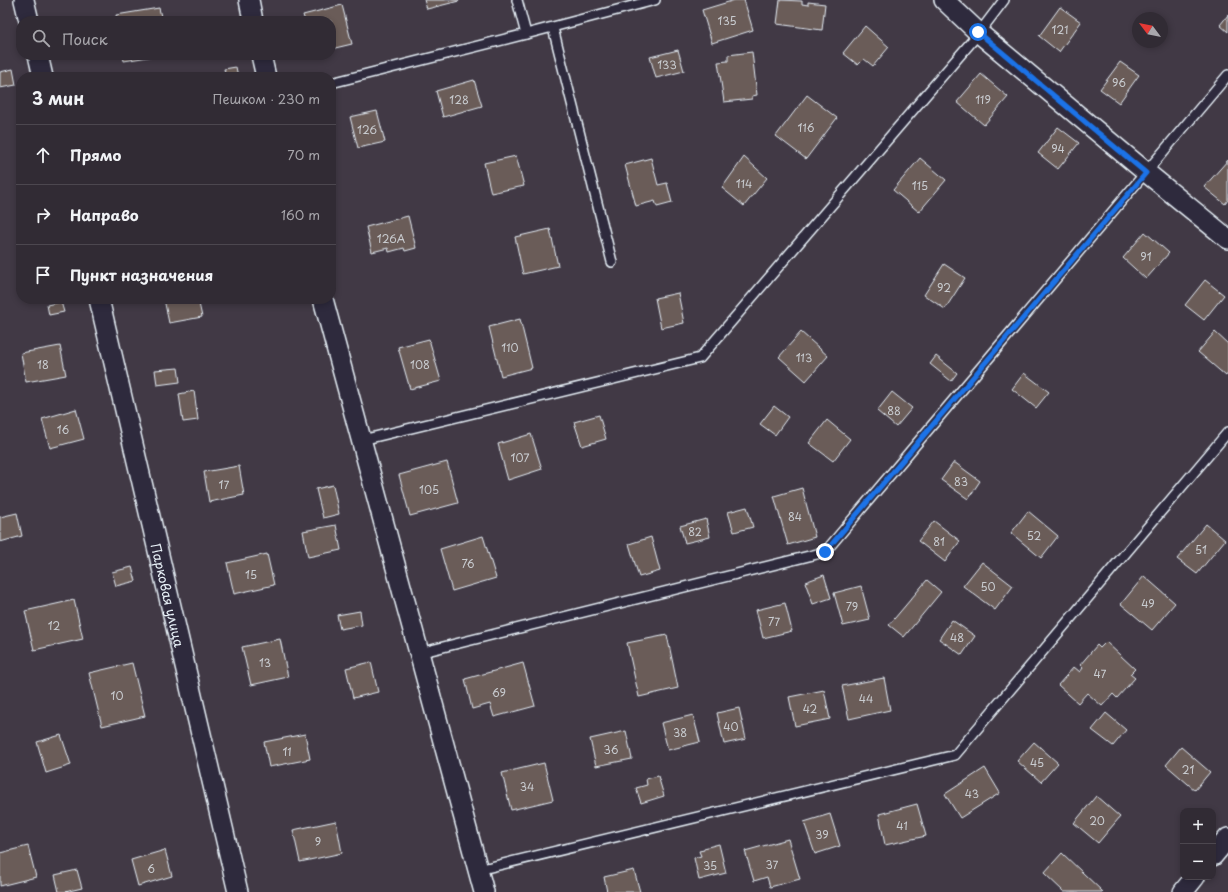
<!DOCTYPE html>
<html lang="ru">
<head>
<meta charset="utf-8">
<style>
  :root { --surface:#312b34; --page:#3d3740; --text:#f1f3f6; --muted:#a8a7ac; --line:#4c474f }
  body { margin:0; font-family:"Playpen Sans",sans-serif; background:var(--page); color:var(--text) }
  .controls { position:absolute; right:12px; bottom:12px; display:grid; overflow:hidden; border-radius:8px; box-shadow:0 2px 6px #0003 }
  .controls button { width:36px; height:36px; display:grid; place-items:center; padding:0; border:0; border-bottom:1px solid var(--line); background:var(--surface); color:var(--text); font:20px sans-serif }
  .compass { position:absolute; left:1132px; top:12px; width:36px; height:36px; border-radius:50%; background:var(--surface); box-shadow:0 2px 6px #0003; rotate:302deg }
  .stop { position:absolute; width:12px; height:12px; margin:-9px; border:3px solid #1a73e8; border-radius:50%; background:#fff }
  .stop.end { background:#1a73e8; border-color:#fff; box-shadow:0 1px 4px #0008 }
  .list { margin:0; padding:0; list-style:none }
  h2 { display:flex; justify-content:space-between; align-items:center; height:52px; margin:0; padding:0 16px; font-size:17px }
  h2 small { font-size:13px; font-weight:400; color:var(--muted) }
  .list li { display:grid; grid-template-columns:26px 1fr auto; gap:12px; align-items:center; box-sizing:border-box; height:60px; padding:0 16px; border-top:1px solid var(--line) }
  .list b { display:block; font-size:15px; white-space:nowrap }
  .list em { font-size:13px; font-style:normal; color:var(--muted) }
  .icon { flex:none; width:22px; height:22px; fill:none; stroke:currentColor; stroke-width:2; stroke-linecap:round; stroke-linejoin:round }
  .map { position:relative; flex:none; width:1228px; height:892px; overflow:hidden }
  .search { position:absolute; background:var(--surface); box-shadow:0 2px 6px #0003; left:16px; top:16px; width:320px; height:44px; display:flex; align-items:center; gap:10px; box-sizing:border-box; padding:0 14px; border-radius:16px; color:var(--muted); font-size:15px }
  .panel { position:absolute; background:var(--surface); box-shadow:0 2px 6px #0003; left:16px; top:72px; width:320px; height:232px; border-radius:16px }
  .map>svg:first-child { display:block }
  .building { fill:#6b5b59; stroke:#e8f1f8 }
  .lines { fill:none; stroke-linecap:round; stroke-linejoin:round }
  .lane-casing { stroke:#e8f1f8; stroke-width:12 }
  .street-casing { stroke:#e8f1f8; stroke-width:22 }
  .lane { stroke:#2f2a3d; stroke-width:9 }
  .street { stroke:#2f2a3d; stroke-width:19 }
  .route { stroke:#1a73e8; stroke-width:5 }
  .labels { text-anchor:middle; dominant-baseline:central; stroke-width:4; stroke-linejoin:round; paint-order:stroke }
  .number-label { font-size:11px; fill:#c9ccd0 }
  .street-label { font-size:13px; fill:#e8f1f8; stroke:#2f2a3d }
</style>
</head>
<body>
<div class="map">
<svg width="1228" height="892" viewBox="0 0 1228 892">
  <rect width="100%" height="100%" fill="#413945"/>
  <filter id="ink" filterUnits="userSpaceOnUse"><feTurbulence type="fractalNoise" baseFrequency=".025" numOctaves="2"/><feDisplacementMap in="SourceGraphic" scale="8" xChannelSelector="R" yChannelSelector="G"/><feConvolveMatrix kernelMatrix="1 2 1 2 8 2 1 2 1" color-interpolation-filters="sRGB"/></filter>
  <g filter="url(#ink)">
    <!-- building -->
    <g class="building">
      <path d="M424 0H459V1L427 9Z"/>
      <path d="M735 0H744L753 30 712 43 702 10Z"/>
      <path d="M780 0 802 1V4L808 5V2L825 4 822 30 777 24Z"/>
      <path d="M342 5 352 44 331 49V21H305L303 15Z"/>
      <path d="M1060 7 1081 22 1059 52 1039 36Z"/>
      <path d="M159 8 162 21H117L116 15Z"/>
      <path d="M1228 15V32L1220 25Z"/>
      <path d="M865 26 889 47 873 66 864 59 858 65 843 53Z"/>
      <path d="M678 50 684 71 656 78 650 57Z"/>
      <path d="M752 52 757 95 752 96V99L724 102 718 62 728 61V55Z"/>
      <path d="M123 55H160L124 61Z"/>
      <path d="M1120 62 1139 75 1119 103 1100 89Z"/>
      <path d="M236 67 238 77H226L224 69Z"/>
      <path d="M13 69 16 85 0 88V72Z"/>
      <path d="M981 74 1008 97 984 125 957 102Z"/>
      <path d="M474 80 482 106 443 117 436 91Z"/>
      <path d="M807 95 837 118 806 159 776 136Z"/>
      <path d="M377 111 385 142 358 148 350 117Z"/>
      <path d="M1058 127 1079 143 1058 169 1038 153Z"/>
      <path d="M516 156 524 186 491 193 484 163Z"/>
      <path d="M744 157 767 178 744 206 722 188Z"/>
      <path d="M651 158 658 185 667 183 672 203 657 207 655 201 636 206 625 165Z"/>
      <path d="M920 158 946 180 919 212 893 190Z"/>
      <path d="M1228 160V200L1225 204 1204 187Z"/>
      <path d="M408 216 416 248 405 251 404 248 389 252 388 248 372 252 366 227Z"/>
      <path d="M550 229 558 266 523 274 515 237Z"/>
      <path d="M1145 232 1169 253 1146 279 1123 258Z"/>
      <path d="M944 264 965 278 945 309 924 295Z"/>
      <path d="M1205 280 1224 295 1204 320 1185 305Z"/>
      <path d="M678 293 684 323 661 328 655 298Z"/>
      <path d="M164 299H198L202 317 169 323Z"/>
      <path d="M61 302 64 312 49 315 47 305Z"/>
      <path d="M520 319 532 368 501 376 489 327Z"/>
      <path d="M801 332 828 356 806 381 779 357Z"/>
      <path d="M1215 332 1228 344V373L1226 376 1198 352Z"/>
      <path d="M429 339 441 381 410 389 398 347Z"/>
      <path d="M60 346 66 375 26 382 21 353Z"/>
      <path d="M936 356 957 373 951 381 930 364Z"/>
      <path d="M178 368 180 382 157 385 155 370Z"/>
      <path d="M1024 373 1049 392 1036 408 1012 389Z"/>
      <path d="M194 391 198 420 183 422 179 394Z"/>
      <path d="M892 392 912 408 896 427 877 411Z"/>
      <path d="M774 406 788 417 775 435 760 424Z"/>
      <path d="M76 409 84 439 50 448 42 419Z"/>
      <path d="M599 415 606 439 582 446 574 422Z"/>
      <path d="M827 420 850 439 833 461 809 443Z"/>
      <path d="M531 434 542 469 508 480 498 444Z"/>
      <path d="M447 462 458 503 410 516 399 475Z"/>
      <path d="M954 462 980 481 968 499 941 480Z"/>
      <path d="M239 466 244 495 209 502 204 472Z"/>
      <path d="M333 485 339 514 323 518 316 489Z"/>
      <path d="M802 488 815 537 788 545 774 496Z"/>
      <path d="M747 507 753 527 734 532 728 512Z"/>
      <path d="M1028 511 1058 536 1041 558 1011 533Z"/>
      <path d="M17 513 22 536 0 542V517Z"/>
      <path d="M706 519 710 537 685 543 680 526Z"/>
      <path d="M934 521 960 541 945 562 918 541Z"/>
      <path d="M1206 524 1225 540 1197 574 1177 559Z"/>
      <path d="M336 525 341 550 308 557 303 531Z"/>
      <path d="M483 536 496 578 452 591 440 549Z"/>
      <path d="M651 537 660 571 639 577 629 544Z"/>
      <path d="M267 554 274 585 234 594 227 563Z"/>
      <path d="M982 562 1013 586 995 610 963 586Z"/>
      <path d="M132 567 136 581 116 586 112 572Z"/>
      <path d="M824 575 831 598 813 604 805 582Z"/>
      <path d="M1144 576 1175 603 1152 630 1121 604Z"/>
      <path d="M927 580 941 592 904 637 889 625Z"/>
      <path d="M861 586 870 620 843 626 834 593Z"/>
      <path d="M74 600 83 639 34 650 25 611Z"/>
      <path d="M785 603 792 631 763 638 756 610Z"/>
      <path d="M360 611 362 625 340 629 337 615Z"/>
      <path d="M952 620 975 636 962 655 939 639Z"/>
      <path d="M667 635 678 688 639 697 627 643Z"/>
      <path d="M280 639 288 677 251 685 242 647Z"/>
      <path d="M1106 642 1135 669 1130 674 1135 678 1117 698 1113 694 1102 706 1087 693 1078 703 1058 685 1074 667 1080 672 1083 668 1080 665 1097 645 1100 648Z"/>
      <path d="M371 662 378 692 353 698 346 668Z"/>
      <path d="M132 663 145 716 102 726 89 673Z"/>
      <path d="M523 663 535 706 494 717 490 704 472 709 465 679Z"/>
      <path d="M884 678 890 710 849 719 842 686Z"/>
      <path d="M824 690 830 719 795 726 789 697Z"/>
      <path d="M739 708 746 739 724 744 717 713Z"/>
      <path d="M1106 713 1126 730 1113 746 1092 730Z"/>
      <path d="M693 715 700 742 668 750 661 723Z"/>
      <path d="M626 731 632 759 596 766 590 739Z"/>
      <path d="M305 734 310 759 269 767 264 742Z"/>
      <path d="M61 735 71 765 46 773 37 742Z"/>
      <path d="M1034 742 1058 763 1041 782 1017 761Z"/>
      <path d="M1181 747 1210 772 1195 790 1166 765Z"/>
      <path d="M544 763 553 800 511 810 502 773Z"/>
      <path d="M985 768 1000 793 960 818 945 794Z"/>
      <path d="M658 776 664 796 641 803 636 788 647 785 646 779Z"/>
      <path d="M1096 796 1120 817 1098 843 1074 823Z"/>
      <path d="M917 804 926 836 885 845 879 814Z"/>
      <path d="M830 814 840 846 815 854 804 822Z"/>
      <path d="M336 821 342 853 300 862 293 830Z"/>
      <path d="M788 839 800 879 770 887 767 877 754 881 745 851Z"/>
      <path d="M719 844 726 873 699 880 694 858 701 856 699 851 704 850V848Z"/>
      <path d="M28 846 36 877 0 886V853Z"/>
      <path d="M165 850 172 876 138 886 131 860Z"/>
      <path d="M1062 853 1103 892H1064L1044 873Z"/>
      <path d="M77 870 82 888 65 892H59L55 875Z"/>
      <path d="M634 870 640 892H607L604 877Z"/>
    </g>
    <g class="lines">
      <defs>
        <g id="lane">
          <path d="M517 0 526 34"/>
          <path d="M553 28 612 262"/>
          <path d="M331 83 526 34 655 0"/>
          <path d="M362 440 700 358 979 33 1004 0"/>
          <path d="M419 653 825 552 1228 75"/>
          <path d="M478 870 955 755 1228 432"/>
        </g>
        <g id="street">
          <path d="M24 0 29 21"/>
          <path d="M249 0 253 21"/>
          <path d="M944 0 979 33 1147 173 1228 239"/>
          <path d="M38 55 43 77"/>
          <path d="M261 55 266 77"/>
          <path id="s1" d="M99 299 238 892"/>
          <path d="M323 299 484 892"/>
          <path d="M1213 856 1228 838"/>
          <path d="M1183 892 1195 877"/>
        </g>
      </defs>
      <!-- lane casing -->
      <use href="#lane" class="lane-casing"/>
      <!-- street casing -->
      <use href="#street" class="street-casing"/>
      <!-- lane -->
      <use href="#lane" class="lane"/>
      <!-- street -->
      <use href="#street" class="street"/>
    </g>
  </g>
  <g class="lines" filter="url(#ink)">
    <!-- route -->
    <path class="route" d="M825 552 1146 173 978 32"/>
  </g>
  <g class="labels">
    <!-- number labels -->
    <g class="number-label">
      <text x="727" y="20">135</text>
      <text x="1060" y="29">121</text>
      <text x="667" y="64">133</text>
      <text x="1119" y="82">96</text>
      <text x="459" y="99">128</text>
      <text x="983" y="99">119</text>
      <text x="806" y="127">116</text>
      <text x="367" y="129">126</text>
      <text x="1058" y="148">94</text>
      <text x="744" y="183">114</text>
      <text x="920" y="185">115</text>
      <text x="391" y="238">126А</text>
      <text x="1146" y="256">91</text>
      <text x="944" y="287">92</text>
      <text x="510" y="347">110</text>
      <text x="804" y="357">113</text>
      <text x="43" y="364">18</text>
      <text x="420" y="364">108</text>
      <text x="894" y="410">88</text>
      <text x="63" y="429">16</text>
      <text x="520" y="457">107</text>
      <text x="961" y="481">83</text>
      <text x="224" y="484">17</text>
      <text x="429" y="489">105</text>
      <text x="795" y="516">84</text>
      <text x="695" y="531">82</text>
      <text x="1034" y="535">52</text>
      <text x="939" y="541">81</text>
      <text x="1201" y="549">51</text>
      <text x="468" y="563">76</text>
      <text x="251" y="574">15</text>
      <text x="988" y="586">50</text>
      <text x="1148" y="603">49</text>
      <text x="852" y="606">79</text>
      <text x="774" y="621">77</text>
      <text x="54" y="625">12</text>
      <text x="957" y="637">48</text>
      <text x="265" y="662">13</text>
      <text x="1100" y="673">47</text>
      <text x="499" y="692">69</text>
      <text x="117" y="695">10</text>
      <text x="866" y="698">44</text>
      <text x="810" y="708">42</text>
      <text x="731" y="726">40</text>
      <text x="680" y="732">38</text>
      <text x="611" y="749">36</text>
      <text x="287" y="751">11</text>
      <text x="1037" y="762">45</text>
      <text x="1188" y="769">21</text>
      <text x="527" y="786">34</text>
      <text x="972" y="793">43</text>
      <text x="1097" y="820">20</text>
      <text x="902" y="825">41</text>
      <text x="822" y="834">39</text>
      <text x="318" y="841">9</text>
      <text x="772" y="864">37</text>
      <text x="710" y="865">35</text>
      <text x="151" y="868">6</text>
    </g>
    <!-- street labels -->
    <g class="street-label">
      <text stroke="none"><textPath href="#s1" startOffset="304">Парковая улица</textPath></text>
    </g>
  </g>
</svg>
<div class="controls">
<button>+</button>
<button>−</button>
</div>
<svg class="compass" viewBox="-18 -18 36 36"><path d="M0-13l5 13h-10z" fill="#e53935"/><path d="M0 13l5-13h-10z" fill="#a8a7ac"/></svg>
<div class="stop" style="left:978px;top:32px"></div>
<div class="stop end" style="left:825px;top:552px"></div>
<div class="search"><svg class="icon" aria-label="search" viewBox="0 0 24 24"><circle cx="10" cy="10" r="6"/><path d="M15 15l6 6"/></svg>Поиск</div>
<section class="panel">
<h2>3 мин<small>Пешком · 230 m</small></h2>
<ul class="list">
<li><svg class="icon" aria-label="ahead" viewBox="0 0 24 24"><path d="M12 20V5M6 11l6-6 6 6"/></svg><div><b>Прямо</b></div><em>70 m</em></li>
<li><svg class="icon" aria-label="right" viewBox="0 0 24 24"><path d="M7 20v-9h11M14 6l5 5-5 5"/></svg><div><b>Направо</b></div><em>160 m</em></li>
<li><svg class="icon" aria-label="arrive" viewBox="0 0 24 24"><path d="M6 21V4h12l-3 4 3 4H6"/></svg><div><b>Пункт назначения</b></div></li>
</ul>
</section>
</div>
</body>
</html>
